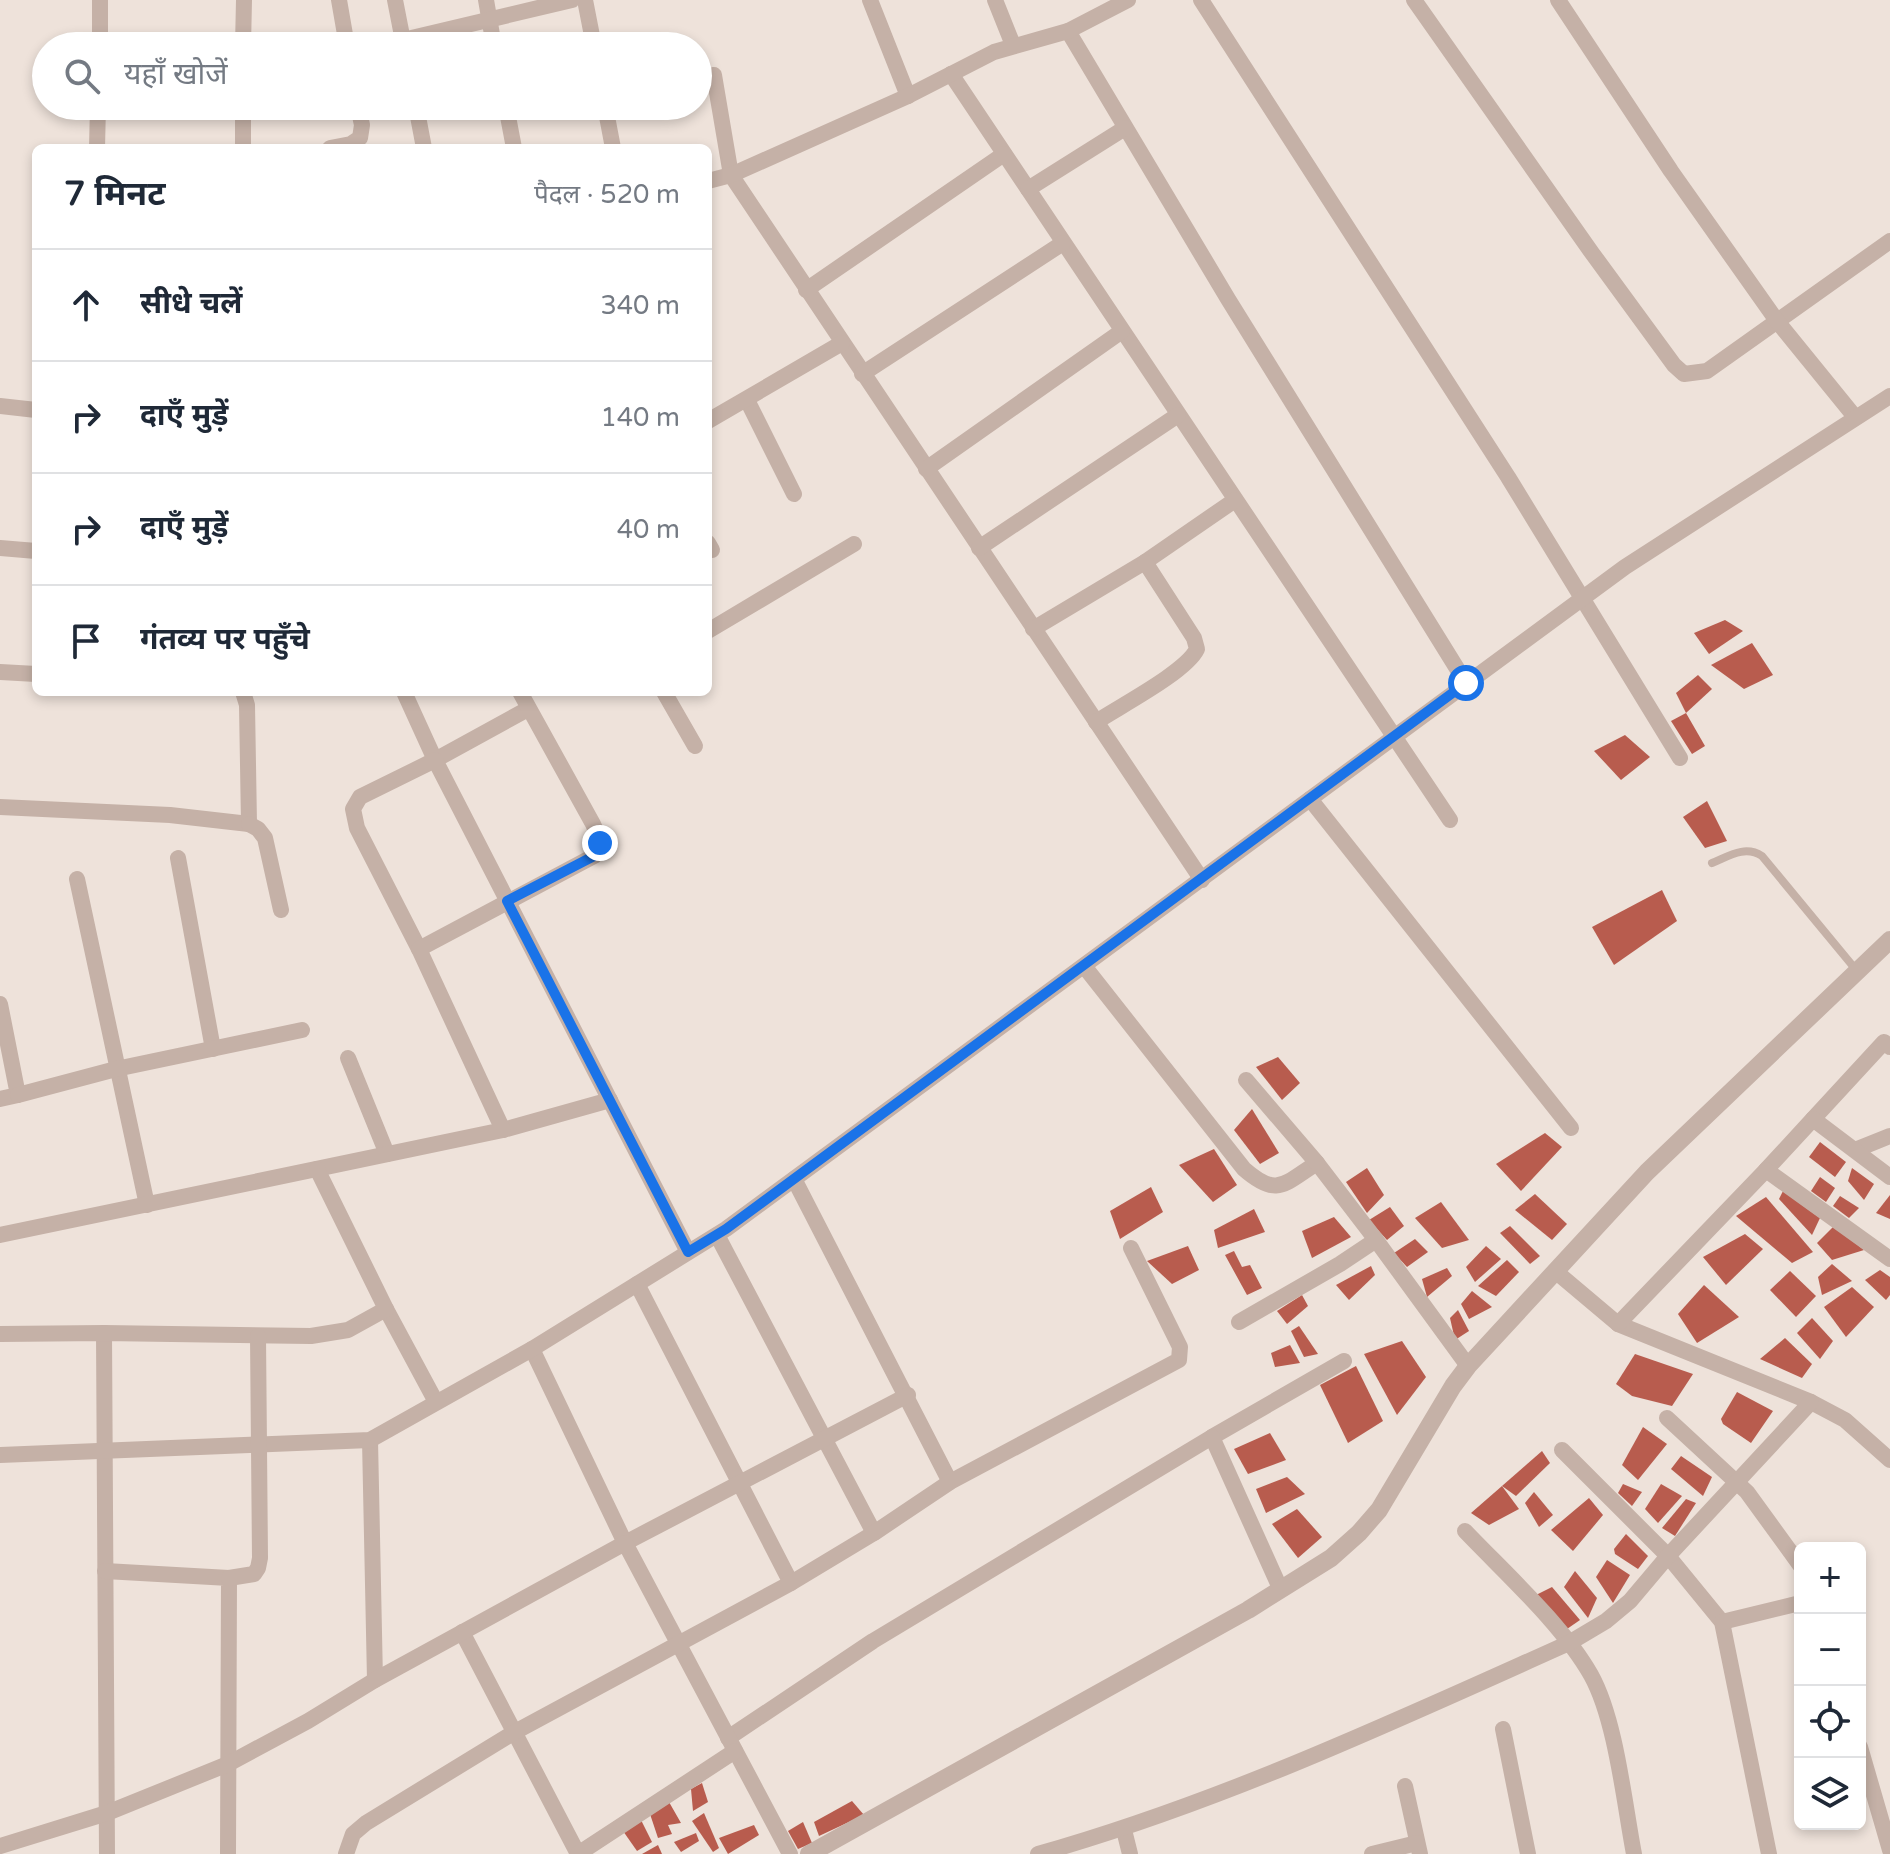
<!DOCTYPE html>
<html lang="hi">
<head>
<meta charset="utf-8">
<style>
  :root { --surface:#fff; --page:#f6f6f7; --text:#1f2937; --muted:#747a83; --line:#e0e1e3 }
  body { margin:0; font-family:"Varela Round","Noto Sans Devanagari",sans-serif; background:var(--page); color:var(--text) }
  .controls { position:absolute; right:24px; bottom:24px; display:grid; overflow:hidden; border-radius:12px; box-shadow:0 4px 12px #0003 }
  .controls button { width:72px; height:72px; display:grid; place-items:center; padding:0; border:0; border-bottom:2px solid var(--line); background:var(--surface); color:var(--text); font:40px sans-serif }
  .stop { position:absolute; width:24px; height:24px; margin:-18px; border:6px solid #1a73e8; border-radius:50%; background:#fff }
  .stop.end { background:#1a73e8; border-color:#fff; box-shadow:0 2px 8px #0008 }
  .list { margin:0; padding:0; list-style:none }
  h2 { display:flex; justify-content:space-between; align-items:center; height:104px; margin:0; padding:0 32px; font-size:34px }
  h2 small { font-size:26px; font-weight:400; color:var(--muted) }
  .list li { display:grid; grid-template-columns:52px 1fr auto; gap:24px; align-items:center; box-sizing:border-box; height:112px; padding:0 32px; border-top:2px solid var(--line) }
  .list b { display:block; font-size:30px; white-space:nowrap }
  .list em { font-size:26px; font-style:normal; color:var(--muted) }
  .icon { flex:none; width:44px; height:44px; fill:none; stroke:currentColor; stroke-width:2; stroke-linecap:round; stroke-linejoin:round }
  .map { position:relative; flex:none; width:1890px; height:1854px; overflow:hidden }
  .search { position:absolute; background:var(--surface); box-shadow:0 4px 12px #0003; left:32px; top:32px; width:680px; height:88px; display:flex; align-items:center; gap:20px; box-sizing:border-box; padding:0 28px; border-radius:44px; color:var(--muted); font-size:30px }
  .panel { position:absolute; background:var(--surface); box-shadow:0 4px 12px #0003; left:32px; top:144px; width:680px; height:552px; border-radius:12px }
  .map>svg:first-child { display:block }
  .building { fill:#b85c4e }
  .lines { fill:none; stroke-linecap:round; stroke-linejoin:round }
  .service { stroke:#c5b1a7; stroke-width:8 }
  .minor { stroke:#c5b1a7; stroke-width:16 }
  .tertiary { stroke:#c5b1a7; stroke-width:18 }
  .route { stroke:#1a73e8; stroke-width:10 }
</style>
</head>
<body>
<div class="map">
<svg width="1890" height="1854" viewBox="0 0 1890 1854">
  <rect width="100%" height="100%" fill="#eee2da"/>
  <!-- building -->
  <g class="building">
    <path d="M1725 620 1743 631 1709 654 1694 633Z"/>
    <path d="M1752 643 1773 675 1744 689 1711 665Z"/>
    <path d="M1698 675 1712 689 1686 713 1676 693Z"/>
    <path d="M1686 713 1705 746 1692 754 1671 721Z"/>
    <path d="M1625 735 1650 757 1621 780 1594 751Z"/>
    <path d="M1707 801 1727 841 1705 848 1683 817Z"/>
    <path d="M1662 890 1677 921 1614 965 1592 927Z"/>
    <path d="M1278 1057 1300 1083 1282 1100 1256 1067Z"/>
    <path d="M1252 1109 1279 1153 1260 1164 1234 1130Z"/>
    <path d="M1545 1133 1562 1147 1521 1191 1496 1164Z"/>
    <path d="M1820 1142 1846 1162 1835 1177 1809 1157Z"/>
    <path d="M1214 1149 1237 1185 1213 1202 1179 1165Z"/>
    <path d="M1367 1168 1384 1195 1367 1213 1346 1182Z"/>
    <path d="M1852 1168 1874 1184 1864 1200 1848 1181Z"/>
    <path d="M1820 1177 1835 1188 1826 1202 1811 1191Z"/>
    <path d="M1151 1187 1163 1212 1120 1239 1110 1211Z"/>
    <path d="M1783 1191 1820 1218 1812 1235 1779 1199Z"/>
    <path d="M1535 1194 1567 1224 1552 1240 1515 1210Z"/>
    <path d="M1890 1195V1219L1876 1213Z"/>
    <path d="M1840 1196 1859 1208 1849 1218 1833 1206Z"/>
    <path d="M1766 1197 1813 1252 1792 1263 1736 1216Z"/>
    <path d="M1441 1202 1469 1240 1442 1248 1415 1218Z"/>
    <path d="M1390 1207 1404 1226 1387 1240 1369 1220Z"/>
    <path d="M1254 1209 1265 1232 1218 1248 1214 1230Z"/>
    <path d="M1334 1217 1351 1237 1312 1258 1302 1231Z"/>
    <path d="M1510 1226 1540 1256 1530 1264 1500 1233Z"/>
    <path d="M1834 1226 1864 1250 1832 1260 1817 1243Z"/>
    <path d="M1745 1234 1763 1249 1726 1285 1703 1257Z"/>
    <path d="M1415 1239 1428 1252 1407 1267 1394 1253Z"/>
    <path d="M1188 1246 1199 1270 1172 1284 1147 1261Z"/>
    <path d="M1486 1246 1501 1259 1475 1282 1466 1267Z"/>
    <path d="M1234 1251 1242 1267 1250 1265 1262 1288 1247 1295 1225 1255Z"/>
    <path d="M1507 1260 1519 1272 1496 1296 1478 1286Z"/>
    <path d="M1832 1264 1852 1281 1822 1295 1818 1277Z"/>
    <path d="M1371 1266 1375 1275 1349 1300 1336 1285Z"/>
    <path d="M1447 1268 1452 1276 1427 1297 1422 1279Z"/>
    <path d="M1880 1270 1890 1277V1295L1886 1300 1865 1280Z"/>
    <path d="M1790 1271 1816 1296 1796 1317 1770 1290Z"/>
    <path d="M1704 1285 1739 1317 1697 1343 1678 1314Z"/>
    <path d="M1852 1287 1874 1307 1846 1337 1824 1307Z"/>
    <path d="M1472 1291 1492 1307 1469 1319 1461 1304Z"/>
    <path d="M1302 1295 1308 1306 1287 1324 1277 1311Z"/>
    <path d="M1458 1310 1469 1331 1455 1340 1450 1318Z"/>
    <path d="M1812 1318 1833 1341 1820 1359 1797 1333Z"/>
    <path d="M1299 1326 1318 1354 1304 1357 1291 1331Z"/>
    <path d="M1785 1338 1812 1364 1802 1378 1760 1359Z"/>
    <path d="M1402 1341 1426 1377 1397 1415 1364 1354Z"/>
    <path d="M1290 1345 1300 1363 1275 1367 1271 1353Z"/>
    <path d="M1635 1354 1693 1374 1672 1406 1632 1396 1616 1384Z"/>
    <path d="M1356 1366 1383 1421 1348 1443 1320 1385Z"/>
    <path d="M1737 1392 1773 1411 1751 1443 1723 1424 1721 1419Z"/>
    <path d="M1643 1427 1667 1444 1638 1480 1622 1465Z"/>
    <path d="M1270 1433 1286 1460 1248 1474 1234 1449Z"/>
    <path d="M1542 1451 1550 1463 1516 1496 1502 1486Z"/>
    <path d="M1681 1456 1712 1477 1703 1496 1671 1469Z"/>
    <path d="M1287 1477 1305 1494 1266 1513 1256 1489Z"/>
    <path d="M1623 1484 1642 1492 1632 1506 1618 1493Z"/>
    <path d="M1661 1484 1682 1496 1658 1523 1645 1509Z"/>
    <path d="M1502 1486 1519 1509 1489 1525 1471 1513Z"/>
    <path d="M1534 1492 1553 1515 1539 1527 1525 1503Z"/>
    <path d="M1589 1498 1603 1515 1573 1551 1551 1530Z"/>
    <path d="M1686 1499 1696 1503 1675 1536 1662 1528Z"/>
    <path d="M1297 1509 1322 1537 1298 1558 1272 1524Z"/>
    <path d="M1626 1534 1648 1556 1638 1569 1615 1554 1614 1549Z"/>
    <path d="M1607 1560 1630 1575 1613 1603 1596 1577Z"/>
    <path d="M1575 1571 1597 1598 1588 1618 1564 1587Z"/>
    <path d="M1552 1587 1580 1620 1567 1629 1536 1595Z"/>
    <path d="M702 1783 708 1802 693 1811 691 1789Z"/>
    <path d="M852 1801 864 1815 819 1836 814 1822Z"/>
    <path d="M669 1802 681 1823 668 1825 672 1834 658 1838 650 1814Z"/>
    <path d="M704 1813 719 1848 713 1852 692 1821Z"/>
    <path d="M641 1820 652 1842 637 1851 623 1831Z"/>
    <path d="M803 1822 812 1843 798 1849 788 1831Z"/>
    <path d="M754 1825 759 1835 728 1854 719 1838Z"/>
    <path d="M696 1833 699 1841 681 1852 674 1842Z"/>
    <path d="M658 1845 662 1854H642Z"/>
  </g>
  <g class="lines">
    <!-- service -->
    <path class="service" d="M1712 863C1729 856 1745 845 1762 856L1857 971"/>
    <!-- minor -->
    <g class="minor">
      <path d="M339 0 347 46"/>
      <path d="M395 0 404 46"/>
      <path d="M486 0 494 46"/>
      <path d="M585 0 594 46"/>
      <path d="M870 0 908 96"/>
      <path d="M995 0 1013 45"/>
      <path d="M1201 0 1508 477 1680 758"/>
      <path d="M1414 0 1592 253 1674 365 1684 374 1707 371 1890 241"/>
      <path d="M1558 0 1671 171 1777 321 1855 417"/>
      <path d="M1068 31 1228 299 1466 683"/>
      <path d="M403 40 572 0"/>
      <path d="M100 46V0"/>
      <path d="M243 46 244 0"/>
      <path d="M951 74 1450 820"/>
      <path d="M714 75 731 175 1202 880"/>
      <path d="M243 106V148"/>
      <path d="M416 106 424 148"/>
      <path d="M506 106 514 148"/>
      <path d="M605 106 613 148"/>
      <path d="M97 148 98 106"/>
      <path d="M330 148 351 144 360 138 362 125 358 106"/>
      <path d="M708 181 731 175 908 96 994 52 1068 31 1128 0"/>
      <path d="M1028 189 1125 128"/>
      <path d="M806 290 1004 154"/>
      <path d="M862 374 1063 243"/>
      <path d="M747 400 794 494"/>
      <path d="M0 406 36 410"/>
      <path d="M708 421 842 343"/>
      <path d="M926 469 1122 331"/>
      <path d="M708 543 712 550"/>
      <path d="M0 548 36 551"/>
      <path d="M979 548 1178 415"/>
      <path d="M1033 629 1145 562 1235 500"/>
      <path d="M708 631 854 544"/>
      <path d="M0 672 36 674"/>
      <path d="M404 692 435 760 528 709"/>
      <path d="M664 692 695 746"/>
      <path d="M1096 722C1120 706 1186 672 1197 649L1194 638 1145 562"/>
      <path d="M1310 799 1571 1128"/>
      <path d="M0 807 170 815 249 824 247 705 243 692"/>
      <path d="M249 824 258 829 265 838 281 910"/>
      <path d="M178 858 213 1049"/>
      <path d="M77 879 147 1205"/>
      <path d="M419 949 357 828 353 809 360 797 435 760 688 1252"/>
      <path d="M1084 966 1244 1169C1277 1198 1284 1184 1317 1163L1376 1240"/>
      <path d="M0 1004 18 1095 0 1099"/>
      <path d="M348 1058 387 1154"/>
      <path d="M1246 1080 1317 1163"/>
      <path d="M18 1095 116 1069 302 1030"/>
      <path d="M1813 1119 1884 1042 1890 1047"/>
      <path d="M503 1130 610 1100"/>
      <path d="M1855 1150 1890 1136"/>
      <path d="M1766 1170 1813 1119 1890 1177"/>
      <path d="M794 1179 950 1482"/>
      <path d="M0 1235 503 1130 419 949 594 856C604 845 598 836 593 824L520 692"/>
      <path d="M717 1235 874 1533"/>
      <path d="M1555 1271 1618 1324 1811 1402 1845 1420 1890 1460"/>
      <path d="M637 1284 791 1583"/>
      <path d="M386 1309 436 1402"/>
      <path d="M1239 1322 1340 1264 1376 1240 1468 1366"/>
      <path d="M1618 1324 1766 1170 1890 1259"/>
      <path d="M104 1333 107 1854"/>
      <path d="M0 1334 104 1333 311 1336 348 1330 386 1309 317 1169"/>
      <path d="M532 1349 625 1543 908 1395"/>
      <path d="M1667 1418 1747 1492 1800 1565"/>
      <path d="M1212 1437 1344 1361"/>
      <path d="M370 1440 375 1680"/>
      <path d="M1562 1450 1668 1556 1722 1622 1769 1854"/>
      <path d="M0 1455 370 1440 532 1349 726 1229 1625 567 1890 396"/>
      <path d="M1465 1531C1506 1574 1562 1624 1591 1675 1616 1720 1624 1802 1634 1854"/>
      <path d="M105 1571 229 1578 228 1854"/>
      <path d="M229 1578 254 1574 258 1568 260 1558 258 1336"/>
      <path d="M1722 1622 1800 1603"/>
      <path d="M462 1632 578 1854"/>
      <path d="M1503 1729 1528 1854"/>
      <path d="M728 1738 873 1641 1212 1437 1280 1588"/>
      <path d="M1860 1747 1890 1850"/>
      <path d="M1405 1786 1420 1854"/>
      <path d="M1124 1830 1130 1854"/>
      <path d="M0 1846 107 1813 228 1764 308 1721 375 1680 625 1543 790 1854"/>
      <path d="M346 1854 353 1834 366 1823 513 1733 791 1583 874 1533 950 1482 1179 1360 1180 1347 1131 1248"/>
      <path d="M578 1854 735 1751"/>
      <path d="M1038 1854C1222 1802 1395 1721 1569 1643L1606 1621 1630 1601 1668 1556 1811 1402"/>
      <path d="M1372 1854 1417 1843"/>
    </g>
    <!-- tertiary -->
    <path class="tertiary" d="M809 1854 1248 1610 1331 1558 1359 1533 1379 1510 1453 1386 1468 1366 1647 1172 1890 940"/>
  </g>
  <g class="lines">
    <!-- route -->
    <path class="route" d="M600 843 594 856 507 901 688 1252 726 1229 1466 683"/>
  </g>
</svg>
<div class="controls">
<button>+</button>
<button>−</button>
<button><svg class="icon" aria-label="locate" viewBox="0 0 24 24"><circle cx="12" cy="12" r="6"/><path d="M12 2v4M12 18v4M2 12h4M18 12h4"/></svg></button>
<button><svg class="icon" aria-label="layers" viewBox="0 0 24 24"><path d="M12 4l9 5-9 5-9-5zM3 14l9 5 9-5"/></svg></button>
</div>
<div class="stop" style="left:1466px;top:683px"></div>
<div class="stop end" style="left:600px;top:843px"></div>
<div class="search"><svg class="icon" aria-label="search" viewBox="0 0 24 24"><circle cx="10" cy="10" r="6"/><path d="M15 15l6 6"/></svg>यहाँ खोजें</div>
<section class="panel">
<h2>7 मिनट<small>पैदल · 520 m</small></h2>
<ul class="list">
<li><svg class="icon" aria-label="ahead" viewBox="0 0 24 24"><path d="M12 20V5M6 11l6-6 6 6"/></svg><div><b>सीधे चलें</b></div><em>340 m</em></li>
<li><svg class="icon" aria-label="right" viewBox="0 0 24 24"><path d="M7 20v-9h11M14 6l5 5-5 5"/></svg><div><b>दाएँ मुड़ें</b></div><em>140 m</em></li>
<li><svg class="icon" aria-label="right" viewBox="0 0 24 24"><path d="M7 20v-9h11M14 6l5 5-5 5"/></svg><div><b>दाएँ मुड़ें</b></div><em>40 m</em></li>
<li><svg class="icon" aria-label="arrive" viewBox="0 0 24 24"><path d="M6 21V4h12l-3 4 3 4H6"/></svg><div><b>गंतव्य पर पहुँचे</b></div></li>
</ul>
</section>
</div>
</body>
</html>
